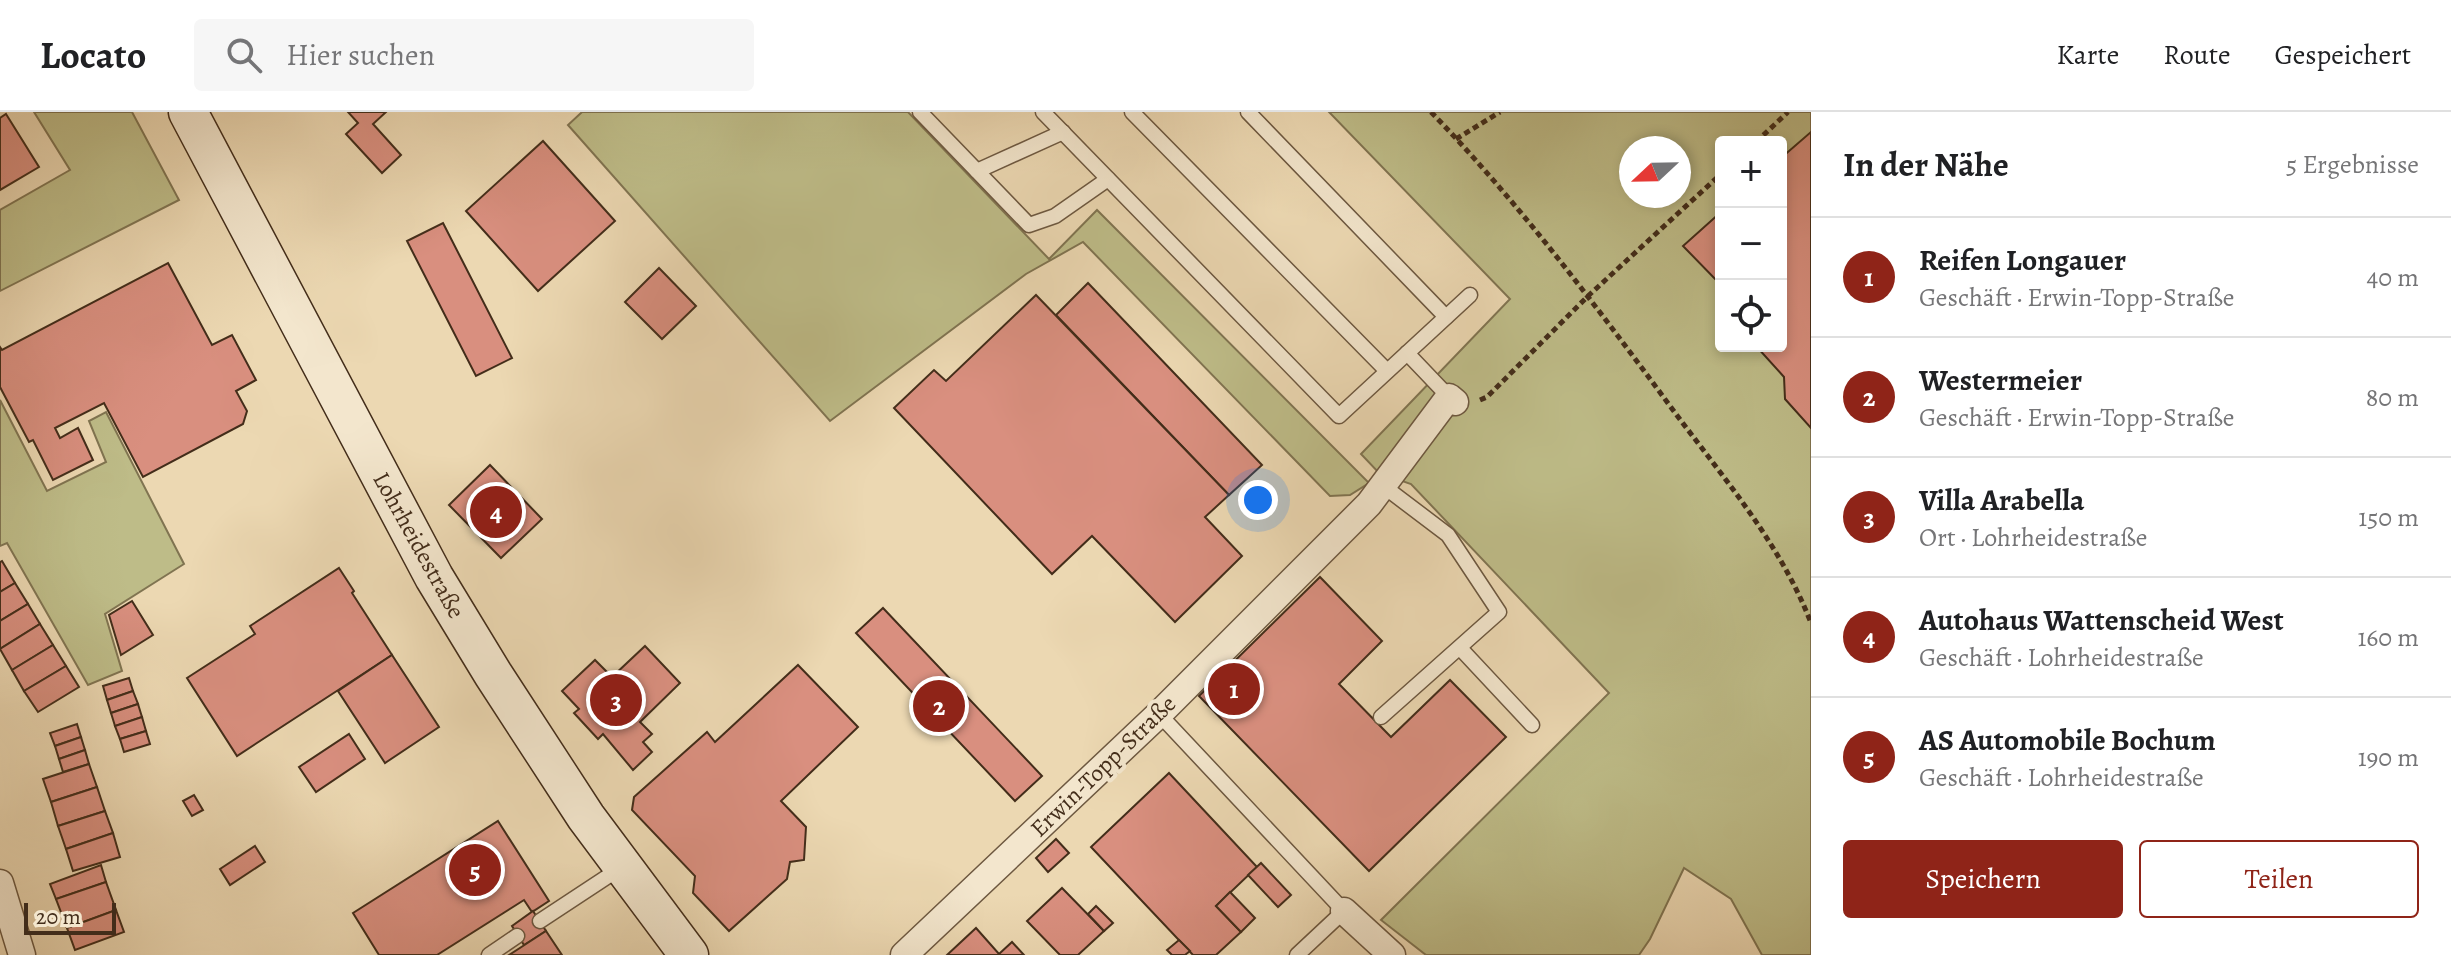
<!DOCTYPE html>
<html lang="de">
<head>
<meta charset="utf-8">
<style>
  :root { --surface:#fff; --page:#f6f6f6; --text:#202124; --muted:#757577; --line:#e0e0e0; --accent:#8f2418 }
  body { margin:0; font-family:Alegreya,serif; background:var(--page); color:var(--text) }
  .controls { position:absolute; right:24px; top:24px; display:grid; overflow:hidden; border-radius:8px; box-shadow:0 4px 12px #0003 }
  .controls button { width:72px; height:72px; display:grid; place-items:center; padding:0; border:0; border-bottom:2px solid var(--line); background:var(--surface); color:var(--text); font:40px sans-serif }
  .compass { position:absolute; left:1619px; top:24px; width:72px; height:72px; border-radius:50%; background:var(--surface); box-shadow:0 4px 12px #0003; rotate:248deg }
  .scale { position:absolute; left:24px; bottom:20px; width:92px; box-sizing:border-box; padding-left:8px; border:4px solid #432d1a; border-top:0; font-size:22px; line-height:28px; white-space:nowrap; color:#432d1a; -webkit-text-stroke:6px #f3e6cd; paint-order:stroke }
  .you { position:absolute; left:1258px; top:388px; width:28px; height:28px; margin:-20px; border:6px solid #fff; border-radius:50%; background:#1a73e8; box-shadow:0 0 0 12px #1a73e833 }
  .badge { display:grid; place-items:center; width:52px; height:52px; border-radius:50%; background:var(--accent); color:#fff; font-size:26px; font-weight:700 }
  .pin { position:absolute; translate:-50% -50%; border:4px solid #fff; box-shadow:0 2px 8px #0006 }
  .list { margin:0; padding:0; list-style:none }
  h2 { display:flex; justify-content:space-between; align-items:center; height:104px; margin:0; padding:0 32px; font-size:34px }
  h2 small { font-size:26px; font-weight:400; color:var(--muted) }
  .list li { display:grid; grid-template-columns:52px 1fr auto; gap:24px; align-items:center; box-sizing:border-box; height:120px; padding:0 32px; border-top:2px solid var(--line) }
  .list b { display:block; font-size:30px; white-space:nowrap }
  .list p { margin:0; font-size:26px; white-space:nowrap; color:var(--muted) }
  .list em { font-size:26px; font-style:normal; color:var(--muted) }
  .actions { display:flex; gap:16px; padding:24px 32px }
  .actions a { flex:1; padding:18px 0; border:2px solid var(--accent); border-radius:8px; text-align:center; font-size:28px; color:var(--accent) }
  .actions .main { background:var(--accent); color:#fff }
  .icon { flex:none; width:44px; height:44px; fill:none; stroke:currentColor; stroke-width:2; stroke-linecap:round; stroke-linejoin:round }
  .map { position:relative; flex:none; width:1811px; height:843px; overflow:hidden }
  header { display:flex; align-items:center; gap:48px; box-sizing:border-box; height:112px; padding:0 40px; background:var(--surface); border-bottom:2px solid var(--line) }
  header strong { font-size:38px }
  nav { display:flex; gap:44px; margin-inline-start:auto; font-size:28px }
  .search { width:560px; height:72px; background:var(--page); display:flex; align-items:center; gap:20px; box-sizing:border-box; padding:0 28px; border-radius:8px; color:var(--muted); font-size:30px }
  main { display:flex }
  aside { flex:1; background:var(--surface) }
  .map>svg:first-child { display:block }
  .green { fill:#bebc88; stroke:#807451; stroke-width:2; fill-rule:evenodd }
  .building { fill:#d98f7f; stroke:#432d1a; stroke-width:2 }
  .lines { fill:none; stroke-linecap:round; stroke-linejoin:round }
  .lane-casing { stroke:#6d5840; stroke-width:17 }
  .street-casing { stroke:#6d5840; stroke-width:29 }
  .secondary-casing { stroke:#432d1a; stroke-width:41 }
  .path { stroke:#432d1a; stroke-width:5; stroke-dasharray:6 4; stroke-linecap:butt }
  .lane { stroke:#f3e6cd; stroke-width:14 }
  .street { stroke:#f3e6cd; stroke-width:26 }
  .secondary { stroke:#f3e6cd; stroke-width:38 }
  .labels { text-anchor:middle; dominant-baseline:central; stroke-width:8; stroke-linejoin:round; paint-order:stroke }
  .street-label { font-size:24px; fill:#432d1a; stroke:#f3e6cd }
</style>
</head>
<body>
<header>
<strong>Locato</strong>
<div class="search"><svg class="icon" aria-label="search" viewBox="0 0 24 24"><circle cx="10" cy="10" r="6"/><path d="M15 15l6 6"/></svg>Hier suchen</div>
<nav><a>Karte</a><a>Route</a><a>Gespeichert</a></nav>
</header>
<main>
<div class="map">
<svg width="1811" height="843" viewBox="0 0 1811 843">
  <rect width="100%" height="100%" fill="#ecd8b2"/>
  <filter id="stains"><feTurbulence type="fractalNoise" baseFrequency=".0025" numOctaves="4"/><feColorMatrix values="0 0 0 0 .2 0 0 0 0 .09 0 0 0 0 .02 0 0 0 .5 -.17"/></filter>
  <radialGradient id="worn" r=".72"><stop offset=".6" stop-color="#630" stop-opacity="0"/><stop offset="1" stop-color="#630" stop-opacity=".3"/></radialGradient>
  <!-- green -->
  <g class="green">
    <path d="M34 0H132L179 88 0 179V98L70 58Z"/>
    <path d="M582 0H908L1049 147 1097 98 1369 371 1350 383 1330 384 1083 130 1026 162 830 309 568 13Z"/>
    <path d="M1329 0H1811V843H1762L1731 787 1684 756 1650 827 1639 843H1426L1381 808 1609 581 1411 372 1379 361 1361 342 1510 187ZM1721 30H1781V234H1721ZM1631 36H1679V84H1631Z"/>
    <path d="M0 288 47 379 106 350 89 309 106 300 184 452 105 502 122 559 88 573 7 431 0 434Z"/>
  </g>
  <!-- building -->
  <g class="building">
    <path d="M348 0H386L373 12 401 43 382 61 346 22 358 11Z"/>
    <path d="M6 2 39 55 0 78V6Z"/>
    <path d="M1811 20V316L1785 287 1784 265 1756 234H1781V46Z"/>
    <path d="M543 29 615 109 538 179 466 99Z"/>
    <path d="M1721 100V173L1683 134Z"/>
    <path d="M443 111 512 246 476 264 407 129Z"/>
    <path d="M168 151 212 233 232 223 256 268 236 279 247 299 243 312 143 365 104 291 55 316 60 326 78 316 93 348 53 368 33 328 29 330 0 275V235L2 238Z"/>
    <path d="M659 156 696 194 662 227 625 190Z"/>
    <path d="M1088 171 1262 353 1229 383 1056 203Z"/>
    <path d="M1036 183 1229 383 1205 405 1242 444 1175 510 1092 424 1052 462 894 296 934 258 946 269Z"/>
    <path d="M490 353 542 407 501 446 449 393Z"/>
    <path d="M2 449 15 471 0 480V450Z"/>
    <path d="M339 456 354 479 352 481 392 543 237 644 187 566 255 522 250 514Z"/>
    <path d="M1320 465 1382 529 1339 572 1391 625 1450 568 1506 625 1369 759 1199 584Z"/>
    <path d="M15 471 28 492 0 509V480Z"/>
    <path d="M132 489 153 523 121 543 109 503Z"/>
    <path d="M28 492 40 512 0 537V509Z"/>
    <path d="M883 496 1042 664 1015 689 856 521Z"/>
    <path d="M40 512 53 533 12 558 0 537Z"/>
    <path d="M53 533 66 554 24 579 12 558Z"/>
    <path d="M645 534 680 571 640 610 652 622 643 630 652 640 633 658 603 622 598 627 574 601 579 597 562 579 595 548 612 565Z"/>
    <path d="M392 543 439 615 385 651 338 579Z"/>
    <path d="M798 553 858 615 781 689 806 715 804 748 790 750 787 767 729 819 693 781 695 764 632 698 634 685 707 620 715 630Z"/>
    <path d="M66 554 79 575 38 600 24 579Z"/>
    <path d="M129 566 133 579 107 588 103 574Z"/>
    <path d="M133 579 138 592 111 601 107 588Z"/>
    <path d="M138 592 142 605 115 614 111 601Z"/>
    <path d="M142 605 146 619 120 627 115 614Z"/>
    <path d="M77 612 81 625 55 634 50 621Z"/>
    <path d="M146 619 150 632 124 640 120 627Z"/>
    <path d="M349 622 365 647 316 680 299 655Z"/>
    <path d="M81 625 85 638 59 647 55 634Z"/>
    <path d="M85 638 89 652 63 660 59 647Z"/>
    <path d="M89 652 97 675 51 690 43 667Z"/>
    <path d="M1169 661 1257 755 1216 794 1241 820 1216 843H1193L1091 735Z"/>
    <path d="M97 675 105 699 58 714 51 690Z"/>
    <path d="M194 683 203 698 192 704 183 689Z"/>
    <path d="M105 699 113 721 66 737 58 714Z"/>
    <path d="M498 709 549 789 532 800 524 788 437 843H379L353 801Z"/>
    <path d="M113 721 120 745 73 759 66 737Z"/>
    <path d="M1056 727 1069 741 1048 760 1036 746Z"/>
    <path d="M255 734 265 750 230 773 220 757Z"/>
    <path d="M1261 751 1291 783 1278 795 1248 763Z"/>
    <path d="M101 753 106 770 56 787 50 772Z"/>
    <path d="M106 770 116 798 67 816 56 787Z"/>
    <path d="M1062 776 1104 819 1078 843H1060L1027 809Z"/>
    <path d="M1230 780 1255 806 1241 820 1216 794Z"/>
    <path d="M1096 794 1113 811 1104 819 1088 802Z"/>
    <path d="M116 798 124 820 75 838 67 816Z"/>
    <path d="M533 799 546 819 524 833 512 814Z"/>
    <path d="M976 816 999 842 1012 830 1024 843H947Z"/>
    <path d="M546 819 562 843H509L526 832Z"/>
    <path d="M1179 828 1190 839 1185 843H1172L1167 838Z"/>
  </g>
  <g class="lines">
    <defs>
      <g id="lane">
        <path d="M920 0 1029 113 1055 104 1108 67"/>
        <path d="M1043 0 1339 304 1470 183"/>
        <path d="M1132 0 1387 259"/>
        <path d="M1248 0 1446 205"/>
        <path d="M977 59 1063 20"/>
        <path d="M1407 241 1449 285"/>
        <path d="M1460 536 1532 613"/>
        <path d="M1159 602 1344 799 1297 843"/>
        <path d="M1381 605 1499 500 1448 423 1382 373"/>
        <path d="M540 809 622 755"/>
        <path d="M489 843 517 824"/>
      </g>
      <g id="street">
        <path d="M0 771 22 843"/>
        <path d="M1344 799 1392 843"/>
        <path d="M904 843 1159 602 1369 392 1449 285 1455 290"/>
      </g>
      <path id="secondary" d="M188 0 434 465 493 562 586 705 689 843"/>
    </defs>
    <!-- lane casing -->
    <use href="#lane" class="lane-casing"/>
    <!-- street casing -->
    <use href="#street" class="street-casing"/>
    <!-- secondary casing -->
    <use href="#secondary" class="secondary-casing"/>
    <!-- path -->
    <g class="path">
      <path d="M1431 0C1521 93 1599 198 1676 302 1726 369 1781 433 1811 511"/>
      <path d="M1456 27 1500 0"/>
      <path d="M1756 30 1788 0"/>
      <path d="M1480 288 1487 285 1588 184 1721 62"/>
    </g>
    <!-- lane -->
    <use href="#lane" class="lane"/>
    <!-- street -->
    <use href="#street" class="street"/>
    <!-- secondary -->
    <use href="#secondary" class="secondary"/>
  </g>
  <g class="labels">
    <!-- street labels -->
    <g class="street-label">
      <text transform="translate(419 433) rotate(61)">Lohrheidestraße</text>
      <text transform="translate(1103 654) rotate(-44)">Erwin-Topp-Straße</text>
    </g>
  </g>
  <rect width="100%" height="100%" filter="url(#stains)"/>
  <rect width="100%" height="100%" fill="url(#worn)"/>
</svg>
<div class="controls">
<button>+</button>
<button>−</button>
<button><svg class="icon" aria-label="locate" viewBox="0 0 24 24"><circle cx="12" cy="12" r="6"/><path d="M12 2v4M12 18v4M2 12h4M18 12h4"/></svg></button>
</div>
<svg class="compass" viewBox="-18 -18 36 36"><path d="M0-13l5 13h-10z" fill="#e53935"/><path d="M0 13l5-13h-10z" fill="#757577"/></svg>
<div class="scale">20 m</div>
<div class="you"></div>
<div class="pin badge" style="left:1234px;top:577px">1</div>
<div class="pin badge" style="left:939px;top:594px">2</div>
<div class="pin badge" style="left:616px;top:588px">3</div>
<div class="pin badge" style="left:496px;top:400px">4</div>
<div class="pin badge" style="left:475px;top:758px">5</div>
</div>
<aside>
<h2>In der Nähe<small>5 Ergebnisse</small></h2>
<ul class="list">
<li><span class="badge">1</span><div><b>Reifen Longauer</b><p>Geschäft · Erwin-Topp-Straße</p></div><em>40 m</em></li>
<li><span class="badge">2</span><div><b>Westermeier</b><p>Geschäft · Erwin-Topp-Straße</p></div><em>80 m</em></li>
<li><span class="badge">3</span><div><b>Villa Arabella</b><p>Ort · Lohrheidestraße</p></div><em>150 m</em></li>
<li><span class="badge">4</span><div><b>Autohaus Wattenscheid West</b><p>Geschäft · Lohrheidestraße</p></div><em>160 m</em></li>
<li><span class="badge">5</span><div><b>AS Automobile Bochum</b><p>Geschäft · Lohrheidestraße</p></div><em>190 m</em></li>
</ul>
<div class="actions"><a class="main">Speichern</a><a>Teilen</a></div>
</aside>
</main>
</body>
</html>
